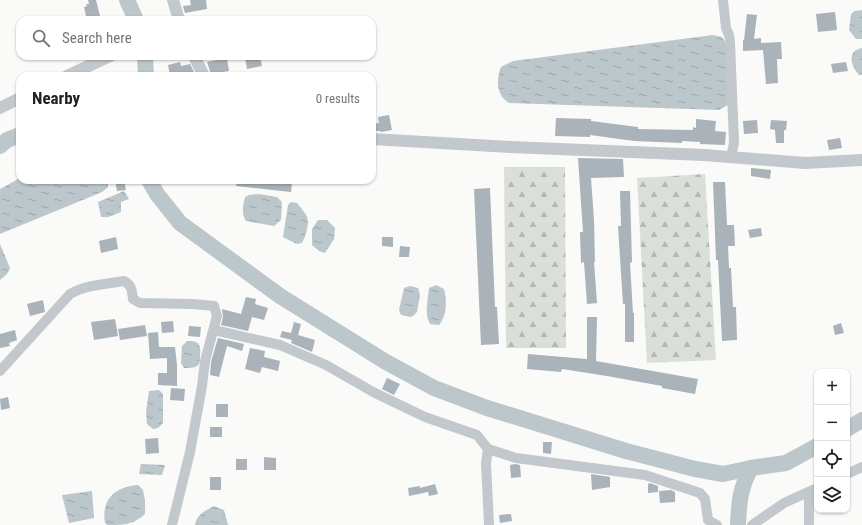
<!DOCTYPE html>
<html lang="en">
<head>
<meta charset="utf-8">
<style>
  :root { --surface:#fff; --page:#f2f2f2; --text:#202124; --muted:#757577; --line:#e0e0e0 }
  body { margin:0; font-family:"Roboto Condensed",sans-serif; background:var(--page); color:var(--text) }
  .controls { position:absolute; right:12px; bottom:12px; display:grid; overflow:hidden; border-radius:8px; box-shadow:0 1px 3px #0004 }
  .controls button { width:36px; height:36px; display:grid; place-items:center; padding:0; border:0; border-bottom:1px solid var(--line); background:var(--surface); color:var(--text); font:20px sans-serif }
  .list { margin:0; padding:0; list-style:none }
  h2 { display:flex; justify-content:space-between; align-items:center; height:52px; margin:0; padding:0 16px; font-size:17px }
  h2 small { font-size:13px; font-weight:400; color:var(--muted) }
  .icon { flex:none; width:22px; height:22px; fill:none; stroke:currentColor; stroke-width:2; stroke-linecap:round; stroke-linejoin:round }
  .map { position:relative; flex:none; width:862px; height:525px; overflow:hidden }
  .search { position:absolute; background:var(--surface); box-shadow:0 1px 3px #0004; left:16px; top:16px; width:360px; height:44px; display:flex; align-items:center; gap:10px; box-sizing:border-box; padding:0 14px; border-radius:12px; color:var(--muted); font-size:15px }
  .panel { position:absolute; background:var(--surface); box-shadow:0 1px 3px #0004; left:16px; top:72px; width:360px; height:112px; border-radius:12px }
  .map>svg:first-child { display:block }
  .forest { fill:url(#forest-firs) }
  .water { fill:url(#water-ripples) }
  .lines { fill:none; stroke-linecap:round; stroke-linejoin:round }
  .river { stroke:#bbc7cb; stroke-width:16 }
  .building { fill:#aab3b9 }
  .minor { stroke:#c3c8cc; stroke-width:10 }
  .tertiary { stroke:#c3c8cc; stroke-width:12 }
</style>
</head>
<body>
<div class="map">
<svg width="862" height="525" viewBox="0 0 862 525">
  <defs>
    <pattern id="forest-firs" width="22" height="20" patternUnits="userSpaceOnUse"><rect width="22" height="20" fill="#dadfd7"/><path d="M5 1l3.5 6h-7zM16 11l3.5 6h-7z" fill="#b4b9b4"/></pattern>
    <pattern id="water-ripples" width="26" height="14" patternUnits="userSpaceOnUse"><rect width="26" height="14" fill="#bbc7cb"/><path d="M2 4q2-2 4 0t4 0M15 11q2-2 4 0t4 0" fill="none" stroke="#9ca6aa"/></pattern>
  </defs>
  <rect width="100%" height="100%" fill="#fafaf8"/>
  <!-- forest -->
  <g class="forest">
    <path d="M504 167H565L566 348H506Z"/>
    <path d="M705 174 716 360 647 363 637 178Z"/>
  </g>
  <!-- water -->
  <g class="water">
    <path d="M862 10V39H856L849 30 851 14 855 11Z"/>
    <path d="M713 35 722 37 726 44 728 105 719 110 509 103C496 95 496 80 501 67L513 61Z"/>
    <path d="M862 48V75H859C851 66 846 51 862 48Z"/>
    <path d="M20 178V180H108V187L102 192 0 234V189Z"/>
    <path d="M124 191 129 199 121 202V212L108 217H101L98 202Z"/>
    <path d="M259 194 277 197 282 202 281 220 274 226 246 221C241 213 243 206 245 197L249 195Z"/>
    <path d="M291 202 297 203C300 207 305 212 307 217 310 224 305 237 302 243L297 244 283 237 288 205Z"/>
    <path d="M318 220H327L335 228 334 239 325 253 319 251 312 245V229Z"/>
    <path d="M0 244 10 268 7 274 0 280Z"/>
    <path d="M436 285 444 289C447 300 447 316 439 325L430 324C424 314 428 299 429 288Z"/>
    <path d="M410 286 418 288 420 295 417 312 414 315 411 317 401 315 399 310 404 288Z"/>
    <path d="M187 341C200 340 201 345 200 357 200 361 200 364 197 366 194 368 188 368 184 368L181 363 182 346Z"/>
    <path d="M159 390 163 394V423L158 428 153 429 147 424 146 412 149 391Z"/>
    <path d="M141 464 165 465 162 475 139 474Z"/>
    <path d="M138 485 143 490 145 500V514C133 525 123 525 107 525L105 523C101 499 115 487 138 485Z"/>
    <path d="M92 491 94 518 69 523 62 495Z"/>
    <path d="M214 506 224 510 228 525H195C196 515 206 510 214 506Z"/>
  </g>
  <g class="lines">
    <!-- river -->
    <g class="river">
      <path d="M127 0 136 20"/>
      <path d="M145 56 146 76"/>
      <path d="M0 146 7 140 20 135"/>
      <path d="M149 180 157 194 180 223 280 296 386 362 434 388 487 408 626 451 695 469 723 474 751 468 786 463 817 446"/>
      <path d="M847 429 862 420"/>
      <path d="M738 525C739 502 740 488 751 468"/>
    </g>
  </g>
  <!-- building -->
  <g class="building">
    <path d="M88 0H96L101 20H87L84 7 87 6 86 4H89Z"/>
    <path d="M190 0H206L207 9 185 13 183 6 191 5Z"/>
    <path d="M835 12 837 30 818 32 816 14Z"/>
    <path d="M747 14 757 15 754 39 761 38V43L781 42 782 59H777L778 83 766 84 763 50 743 51V40H744Z"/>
    <path d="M249 56H260L262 66 247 69 245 57Z"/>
    <path d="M227 58 229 71 211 74 207 62Z"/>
    <path d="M180 62 181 66 190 64 194 72 170 76 168 65Z"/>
    <path d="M846 62 848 71 833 73 831 64Z"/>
    <path d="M389 115 392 130 381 132 380 131H372V124L379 123 378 117Z"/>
    <path d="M556 118 591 119V121L638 127V129L693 130V127L696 128V119L716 121 715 131 726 132 725 145 700 144V142L682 141V143L634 141 590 135V137L555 136Z"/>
    <path d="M757 120 758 133 744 134 743 121Z"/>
    <path d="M771 120 787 121 786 130H784V143H776L775 130 770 129Z"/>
    <path d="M840 138 842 148 829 150 827 140Z"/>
    <path d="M578 158 623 159 624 177 591 178 594 220 595 262H594L597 303 587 304 584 262 581 263 580 232H583Z"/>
    <path d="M751 168 771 170 770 179 751 176Z"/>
    <path d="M115 180H124L126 190 117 191Z"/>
    <path d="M237 180H259L292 183 291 192 236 186Z"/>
    <path d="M713 182H725L727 225H734L735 246H728L729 268H731L733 307H736L737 340 722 341 718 260H716Z"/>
    <path d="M490 188 495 307H497L499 344 481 345 474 189Z"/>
    <path d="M620 191H630L632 262 630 263 633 313H634V342H625V304H623L618 226H621Z"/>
    <path d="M761 228 762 236 750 238 748 230Z"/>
    <path d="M116 237 118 249 101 253 99 241Z"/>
    <path d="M382 237H393V247L382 246Z"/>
    <path d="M400 246 410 247 409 257H399Z"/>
    <path d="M246 297 256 299 255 304 268 308 264 320 252 317 248 331 221 325 223 317 222 309 241 314Z"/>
    <path d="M43 300 45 312 30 316 27 304Z"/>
    <path d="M587 317H597L596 361 698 379 695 394 662 388V386L607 376 562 369 561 372 527 369 528 354 587 359Z"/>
    <path d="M115 319 118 336 94 340 91 322Z"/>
    <path d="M173 321 174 332 162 333 161 322Z"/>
    <path d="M294 322 301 324 298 335 315 340 312 352 291 343 292 340 280 337 282 331 291 333Z"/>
    <path d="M841 323 844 333 835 335 833 326Z"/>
    <path d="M145 325 147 336 120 340 118 329Z"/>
    <path d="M189 326 201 327 200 337 188 336Z"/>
    <path d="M15 330 17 340 9 343 10 346 0 348V334Z"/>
    <path d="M158 332 159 347H175L177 365V386L158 385V373H167V358L150 359 148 333Z"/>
    <path d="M218 338 244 344 242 351 227 346 219 377 210 375 211 362Z"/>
    <path d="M250 348 265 351 264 357 280 361 278 371 262 367 260 373 245 369Z"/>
    <path d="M387 378 400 384 394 395 382 389Z"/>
    <path d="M171 388 185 389 184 401 170 400Z"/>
    <path d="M8 397 10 408 1 410 0 399Z"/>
    <rect x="216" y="404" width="12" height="13"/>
    <rect x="210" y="427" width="12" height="10"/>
    <path d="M158 438 159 453 146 454 145 439Z"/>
    <path d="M543 442H552L551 454 543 453Z"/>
    <path d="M264 457 276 458V470H264Z"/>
    <rect x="236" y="459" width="11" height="11"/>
    <path d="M515 464 520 465 521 477 511 478 510 465Z"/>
    <path d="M591 474 610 477V487L592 490Z"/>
    <rect x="210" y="477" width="11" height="13"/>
    <path d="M650 483 658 486V492L648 493V484Z"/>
    <path d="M435 484 438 494 429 496 428 492 409 496 408 488 420 486V488Z"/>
    <path d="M671 490 675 492V502L660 503 659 491Z"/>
    <path d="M511 514 512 521 500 523 499 515Z"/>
  </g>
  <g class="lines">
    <!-- minor -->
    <g class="minor">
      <path d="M723 0 726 28 729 35 730 42 734 143 731 157"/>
      <path d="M214 330 280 345 326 365 375 393 425 417 477 435 488 449 516 458 645 475 700 493 705 499 708 520 717 525"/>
      <path d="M0 371 70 294C86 285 106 284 124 281 132 285 132 291 133 299L140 303 193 304 214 306 217 316 205 361 202 386 190 452 172 525"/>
      <path d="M488 449 486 463 489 525"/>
      <path d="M847 474 862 467"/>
      <path d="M809 492V525"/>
      <path d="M752 525 784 503 817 488"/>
    </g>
    <!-- tertiary -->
    <g class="tertiary">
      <path d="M173 0 179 20"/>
      <path d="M194 56 204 76"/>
      <path d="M67 76 110 56"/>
      <path d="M0 108 20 98"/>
      <path d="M372 139 511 147 704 155 805 163 862 160"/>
    </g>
  </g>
</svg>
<div class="controls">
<button>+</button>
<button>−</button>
<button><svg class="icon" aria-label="locate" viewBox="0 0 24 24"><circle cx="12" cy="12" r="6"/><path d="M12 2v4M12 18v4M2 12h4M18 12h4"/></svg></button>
<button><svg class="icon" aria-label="layers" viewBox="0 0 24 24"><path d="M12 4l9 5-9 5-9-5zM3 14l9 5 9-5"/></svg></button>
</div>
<div class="search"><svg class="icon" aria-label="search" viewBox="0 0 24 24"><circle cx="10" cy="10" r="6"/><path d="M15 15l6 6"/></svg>Search here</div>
<section class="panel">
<h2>Nearby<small>0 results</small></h2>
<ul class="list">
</ul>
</section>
</div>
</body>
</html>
